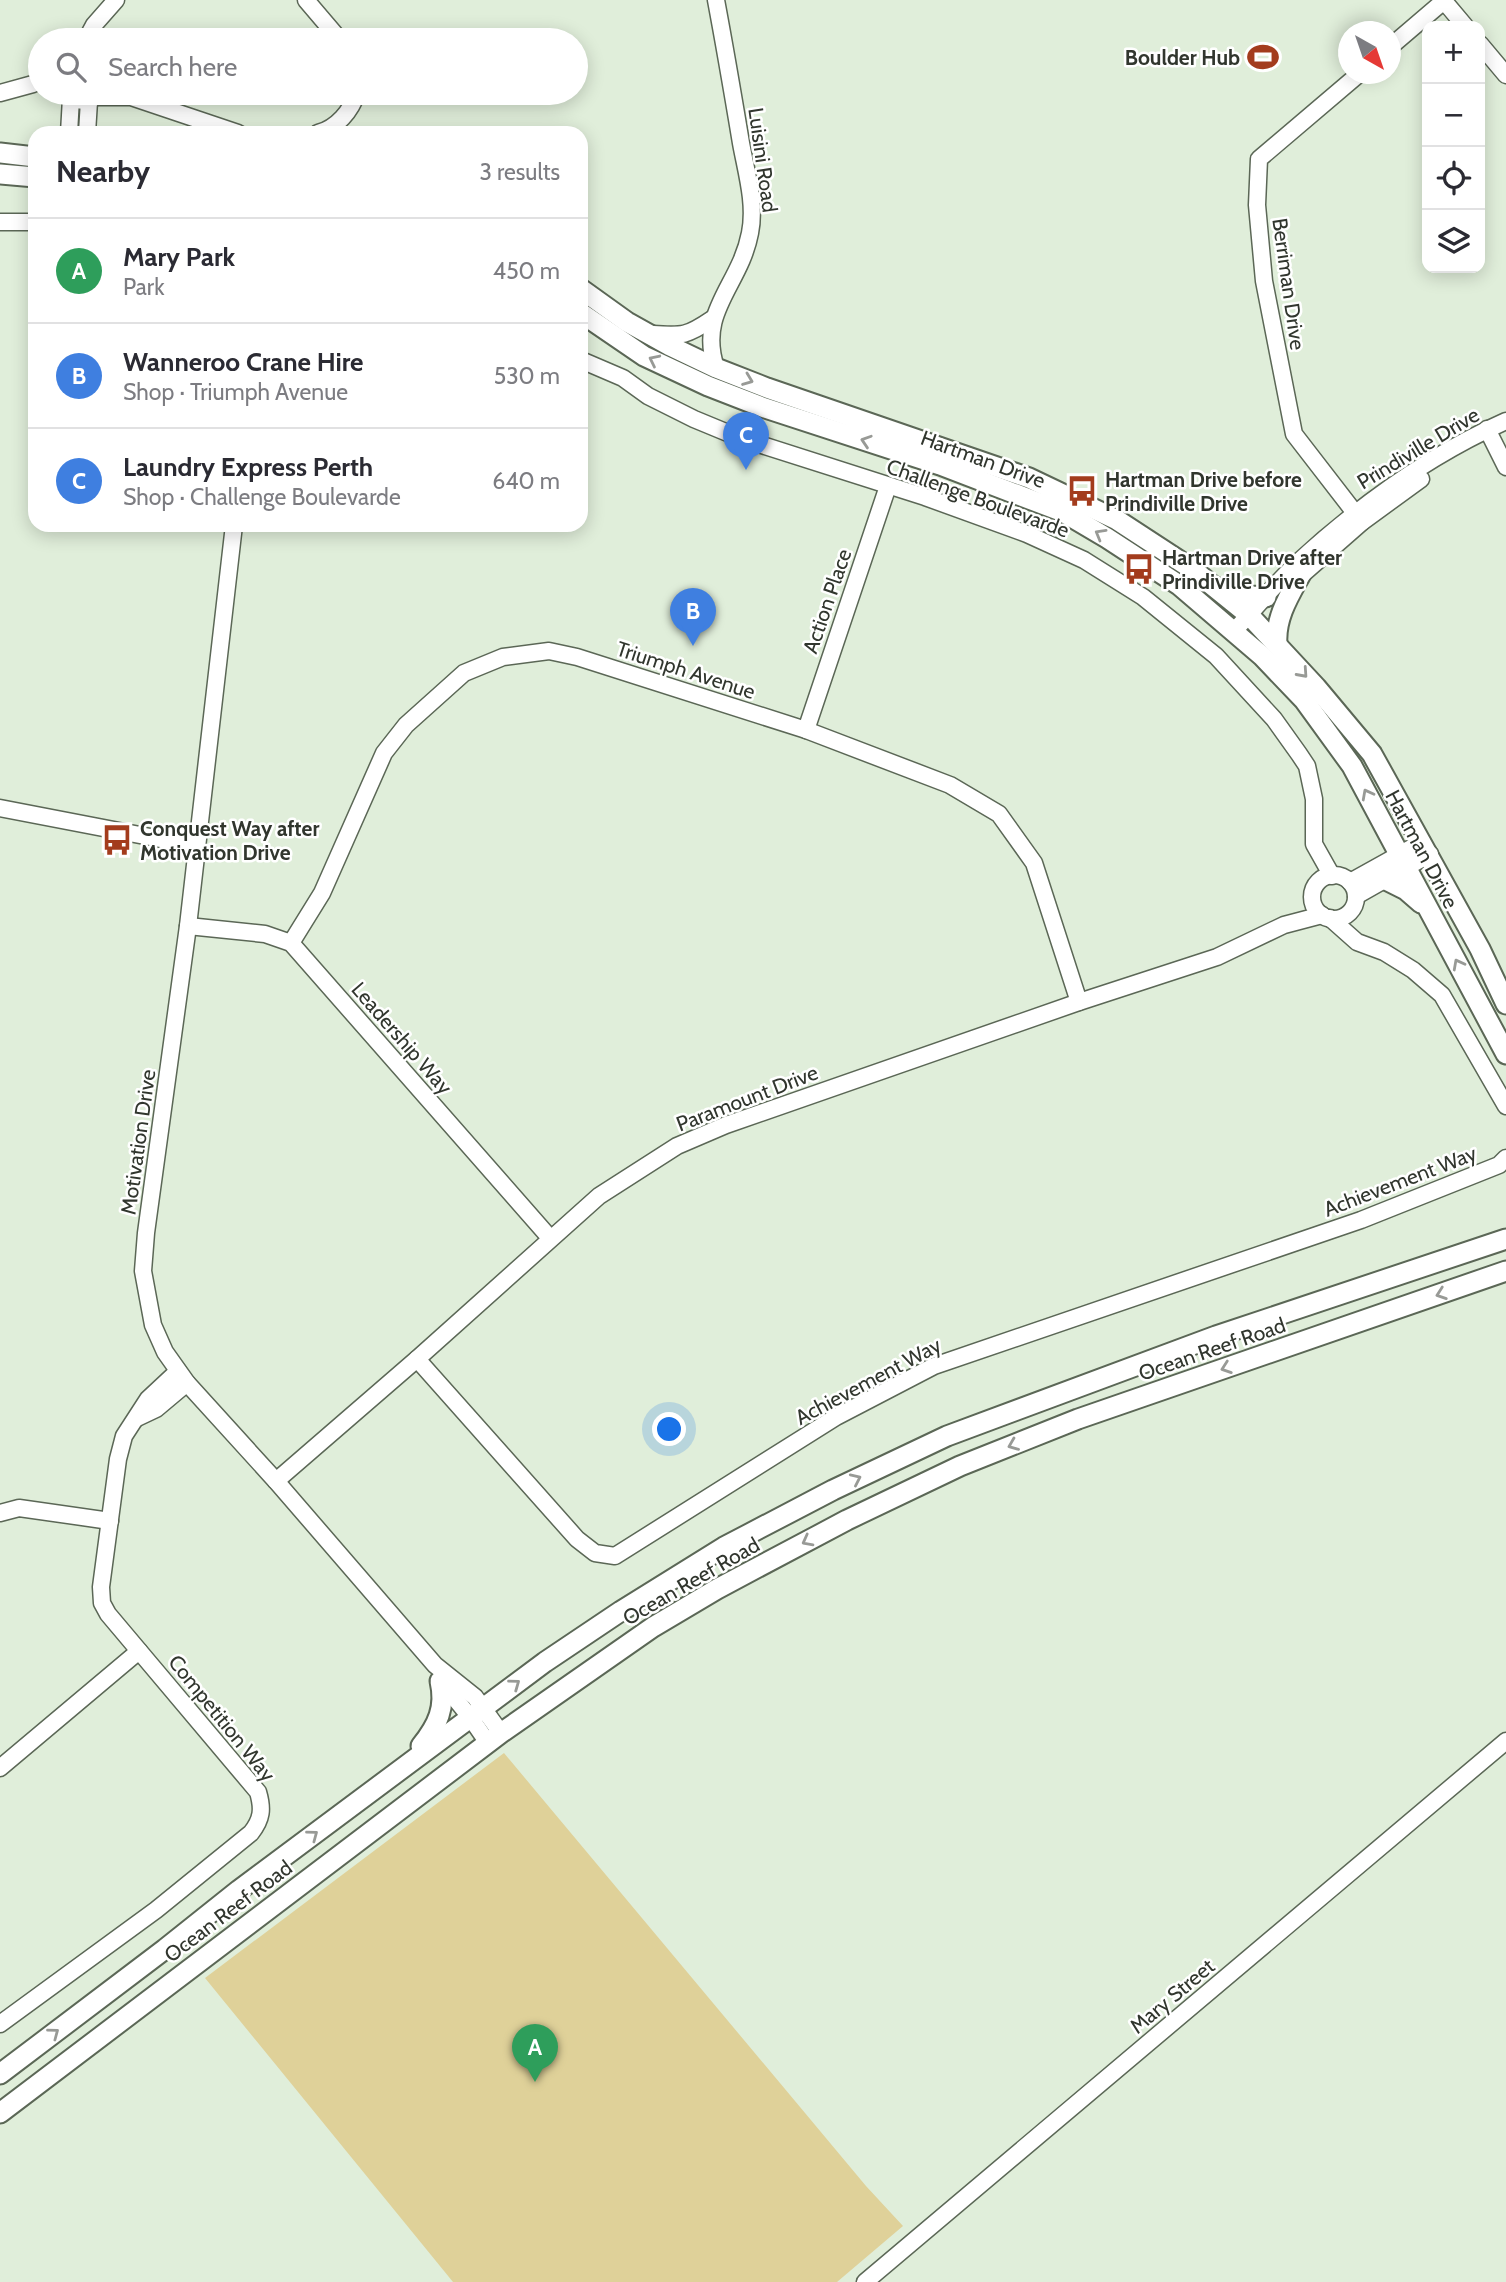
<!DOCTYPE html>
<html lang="en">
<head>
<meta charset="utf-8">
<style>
  :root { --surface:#fff; --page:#f7f7f7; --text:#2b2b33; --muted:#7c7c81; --line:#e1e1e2; --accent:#a33c1d }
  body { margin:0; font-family:Cabin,sans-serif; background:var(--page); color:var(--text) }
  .controls { position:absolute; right:21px; top:21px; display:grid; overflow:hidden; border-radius:14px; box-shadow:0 4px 18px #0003 }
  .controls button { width:63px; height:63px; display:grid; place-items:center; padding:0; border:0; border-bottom:2px solid var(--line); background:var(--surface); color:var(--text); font:35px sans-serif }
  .compass { position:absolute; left:1338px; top:21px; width:63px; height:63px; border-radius:50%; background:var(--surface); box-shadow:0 4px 18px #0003; rotate:140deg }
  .you { position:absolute; left:670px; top:1430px; width:24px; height:24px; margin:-18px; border:5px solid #fff; border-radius:50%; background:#1a73e8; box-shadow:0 0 0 10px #1a73e833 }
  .badge { display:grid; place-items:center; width:46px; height:46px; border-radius:50%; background:var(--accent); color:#fff; font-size:23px; font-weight:700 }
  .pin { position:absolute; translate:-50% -58px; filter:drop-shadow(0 2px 4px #0008) }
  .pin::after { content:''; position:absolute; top:37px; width:24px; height:21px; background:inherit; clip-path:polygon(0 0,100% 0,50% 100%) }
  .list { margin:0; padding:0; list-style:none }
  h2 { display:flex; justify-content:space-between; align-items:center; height:91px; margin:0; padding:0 28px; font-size:30px }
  h2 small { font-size:23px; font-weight:400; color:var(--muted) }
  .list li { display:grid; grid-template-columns:46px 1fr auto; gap:21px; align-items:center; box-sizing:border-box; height:105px; padding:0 28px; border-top:2px solid var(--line) }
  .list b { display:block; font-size:26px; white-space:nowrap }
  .list p { margin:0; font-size:23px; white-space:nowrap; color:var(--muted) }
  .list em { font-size:23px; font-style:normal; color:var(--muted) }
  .icon { flex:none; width:38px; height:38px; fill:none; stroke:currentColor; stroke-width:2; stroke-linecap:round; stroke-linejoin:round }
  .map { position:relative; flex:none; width:1506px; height:2282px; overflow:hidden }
  .search { position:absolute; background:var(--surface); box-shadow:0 4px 18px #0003; left:28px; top:28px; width:560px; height:77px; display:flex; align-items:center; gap:18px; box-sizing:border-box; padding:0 24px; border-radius:38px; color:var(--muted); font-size:26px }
  .panel { position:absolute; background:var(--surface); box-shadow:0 4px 18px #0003; left:28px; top:126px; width:560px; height:406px; border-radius:21px }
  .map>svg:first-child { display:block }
  .green { fill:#dfd199 }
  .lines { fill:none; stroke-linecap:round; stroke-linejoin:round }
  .minor-casing { stroke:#5b6756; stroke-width:19 }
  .major-casing { stroke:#5b6756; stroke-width:23 }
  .minor { stroke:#fff; stroke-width:16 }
  .major { stroke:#fff; stroke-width:19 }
  .oneway { stroke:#989a96 }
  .labels { text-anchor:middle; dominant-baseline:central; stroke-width:5; stroke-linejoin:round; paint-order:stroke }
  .poi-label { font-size:21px; font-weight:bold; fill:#31362e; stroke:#fff; text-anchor:start }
  .street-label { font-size:21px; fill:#31362e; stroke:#fff }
</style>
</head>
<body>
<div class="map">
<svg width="1506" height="2282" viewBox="0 0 1506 2282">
  <rect width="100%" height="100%" fill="#e0eeda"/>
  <!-- green -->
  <path class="green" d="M504 1753 866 2186 903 2226 837 2282H453L205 1978Z"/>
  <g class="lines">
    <defs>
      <g id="minor">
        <path d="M306 0 340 40"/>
        <path d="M1444 1 1465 26"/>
        <path d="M86 40 94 25 116 0"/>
        <path d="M1480 44 1506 75"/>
        <path d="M1390 47 1445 0"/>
        <path d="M1359 74 1259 159 1257 205 1264 281 1294 434 1362 522"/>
        <path d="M0 93 33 84 40 79"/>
        <path d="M66 93C76 103 89 104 100 93"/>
        <path d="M96 97H131L238 133"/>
        <path d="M69 133 71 98"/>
        <path d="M87 133 89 101"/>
        <path d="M318 133C337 128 351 111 357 93"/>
        <path d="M0 222H35"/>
        <path d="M653 334C683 336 687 336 712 319"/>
        <path d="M581 360 623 378 648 396 694 419 740 438 925 497 1027 534 1084 560 1143 597 1216 656 1274 719 1299 754 1307 766 1314 799V844L1332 876"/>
        <path d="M716 368C697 311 740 286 750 233 756 204 746 171 741 143 733 95 725 48 716 0"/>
        <path d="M1487 429 1506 467"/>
        <path d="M234 525 188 926 146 1233 143 1271 153 1325 165 1352 187 1383 276 1481 435 1665 475 1697 501 1733"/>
        <path d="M1297 579 1362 522 1421 479"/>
        <path d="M1234 631C1255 609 1274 585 1296 564 1359 506 1427 456 1506 421"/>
        <path d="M806 730 888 486"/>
        <path d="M0 808 197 846"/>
        <circle cx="1334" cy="897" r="22"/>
        <path d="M1350 882 1422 842"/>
        <path d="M1356 896 1430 854"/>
        <path d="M1330 918 1357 942 1384 952 1413 970 1442 995 1506 1106"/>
        <path d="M188 926 265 934 291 943 550 1238"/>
        <path d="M291 943 322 893 384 753 406 725 464 673 503 657 549 651 577 657 806 730 950 785 999 814 1034 863 1079 1002"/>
        <path d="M417 1359 577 1539 595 1553 615 1556 836 1417 934 1366 1361 1220 1499 1165 1506 1158"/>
        <path d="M137 1418 156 1409 187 1383"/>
        <path d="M276 1481 417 1359 599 1196 677 1146 726 1125 1079 1002 1217 957 1284 925 1322 915"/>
        <path d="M0 1513 19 1508 110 1521"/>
        <path d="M440 1680 470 1717 488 1743"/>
        <path d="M0 1768 139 1651"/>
        <path d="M0 2024 156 1910 251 1833C262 1819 263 1809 258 1792L108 1614 102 1603 101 1587 118 1459 124 1436 148 1399 178 1371"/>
        <path d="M865 2282 1506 1741"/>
      </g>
      <g id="major">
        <path d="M0 153 35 157"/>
        <path d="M0 174 35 177"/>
        <path d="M581 289 627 322 670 346 716 368 767 388 1029 478 1117 520 1192 569 1249 615 1316 687 1372 754 1480 949 1506 1004"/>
        <path d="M581 313 644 356 708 386 762 407 940 465 1063 512 1107 538 1179 585 1262 656 1304 700 1352 766 1506 1054"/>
        <path d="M1222 588 1252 596 1266 597"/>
        <path d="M1277 644C1275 618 1289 596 1301 574"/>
        <path d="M1386 880 1406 890 1421 903"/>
        <path d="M421 1746C438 1725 446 1707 440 1681"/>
        <path d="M0 2074 165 1949 239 1890 545 1662 621 1611 724 1547 833 1490 947 1436 1216 1336 1506 1239"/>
        <path d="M0 2113 501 1733 653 1627 717 1589 847 1520 960 1466 1078 1419 1506 1271"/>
      </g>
    </defs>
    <!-- minor casing -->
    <use href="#minor" class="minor-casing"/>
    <!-- major casing -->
    <use href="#major" class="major-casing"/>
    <!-- minor -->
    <use href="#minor" class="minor"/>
    <!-- major -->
    <use href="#major" class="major"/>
  </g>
  <!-- one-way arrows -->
  <defs><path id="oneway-chevron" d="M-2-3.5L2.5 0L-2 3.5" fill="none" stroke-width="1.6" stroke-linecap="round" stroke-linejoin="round" transform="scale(1.75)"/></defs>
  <g class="oneway">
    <use href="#oneway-chevron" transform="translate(654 360) rotate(-154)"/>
    <use href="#oneway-chevron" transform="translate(748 380) rotate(21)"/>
    <use href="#oneway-chevron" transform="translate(866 441) rotate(-162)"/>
    <use href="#oneway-chevron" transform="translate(1100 534) rotate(-150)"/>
    <use href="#oneway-chevron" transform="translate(1303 673) rotate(48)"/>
    <use href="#oneway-chevron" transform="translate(1367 794) rotate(-118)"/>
    <use href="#oneway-chevron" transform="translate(1458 964) rotate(-118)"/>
    <use href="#oneway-chevron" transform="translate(1441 1294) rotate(161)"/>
    <use href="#oneway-chevron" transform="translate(1226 1368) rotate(161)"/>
    <use href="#oneway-chevron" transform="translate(1013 1445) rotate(158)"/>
    <use href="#oneway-chevron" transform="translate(856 1479) rotate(-25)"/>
    <use href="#oneway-chevron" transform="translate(807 1541) rotate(152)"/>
    <use href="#oneway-chevron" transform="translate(515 1684) rotate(-36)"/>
    <use href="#oneway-chevron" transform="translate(313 1835) rotate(-37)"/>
    <use href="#oneway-chevron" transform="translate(54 2033) rotate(-37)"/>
  </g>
  <!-- icons -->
  <defs>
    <symbol id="stadium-bare" viewBox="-9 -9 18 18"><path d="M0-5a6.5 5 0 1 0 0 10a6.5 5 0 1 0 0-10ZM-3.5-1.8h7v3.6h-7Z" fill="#a33c1d" stroke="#fff" stroke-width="2.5" paint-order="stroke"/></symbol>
    <symbol id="bus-bare" viewBox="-9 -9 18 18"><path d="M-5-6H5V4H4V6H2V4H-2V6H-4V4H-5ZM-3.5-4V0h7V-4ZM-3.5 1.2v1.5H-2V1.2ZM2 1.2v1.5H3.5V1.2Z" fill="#a33c1d" stroke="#fff" stroke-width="2.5" paint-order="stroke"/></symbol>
  </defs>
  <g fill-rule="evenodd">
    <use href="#stadium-bare" x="1241" y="35" width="44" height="44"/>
    <use href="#bus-bare" x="1060" y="469" width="44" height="44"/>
    <use href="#bus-bare" x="1117" y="547" width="44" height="44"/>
    <use href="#bus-bare" x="95" y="818" width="44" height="44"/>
  </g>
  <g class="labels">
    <!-- poi labels -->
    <g class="poi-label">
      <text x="1240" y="57" text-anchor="end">Boulder Hub</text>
      <text x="1105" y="479">Hartman Drive before<tspan x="1105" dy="24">Prindiville Drive</tspan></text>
      <text x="1162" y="557">Hartman Drive after<tspan x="1162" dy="24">Prindiville Drive</tspan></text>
      <text x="140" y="828">Conquest Way after<tspan x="140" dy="24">Motivation Drive</tspan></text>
    </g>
    <!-- street labels -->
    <g class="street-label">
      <text transform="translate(763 160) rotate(82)">Luisini Road</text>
      <text transform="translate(1289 284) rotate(82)">Berriman Drive</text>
      <text transform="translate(1418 448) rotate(-31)">Prindiville Drive</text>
      <text transform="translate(983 459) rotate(20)">Hartman Drive</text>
      <text transform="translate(978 498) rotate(20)">Challenge Boulevarde</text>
      <text transform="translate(827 601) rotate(-71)">Action Place</text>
      <text transform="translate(686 670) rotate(18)">Triumph Avenue</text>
      <text transform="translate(1422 849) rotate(62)">Hartman Drive</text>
      <text transform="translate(402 1038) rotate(49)">Leadership Way</text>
      <text transform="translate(747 1098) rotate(-21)">Paramount Drive</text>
      <text transform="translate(138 1142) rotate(-82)">Motivation Drive</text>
      <text transform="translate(1400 1181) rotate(-21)">Achievement Way</text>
      <text transform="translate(1212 1349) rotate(-19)">Ocean Reef Road</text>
      <text transform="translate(868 1381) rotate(-28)">Achievement Way</text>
      <text transform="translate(691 1581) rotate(-30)">Ocean Reef Road</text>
      <text transform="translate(222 1718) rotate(51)">Competition Way</text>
      <text transform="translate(228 1911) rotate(-37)">Ocean Reef Road</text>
      <text transform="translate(1172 1996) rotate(-40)">Mary Street</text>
    </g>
  </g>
</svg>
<div class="controls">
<button>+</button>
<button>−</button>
<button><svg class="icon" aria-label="locate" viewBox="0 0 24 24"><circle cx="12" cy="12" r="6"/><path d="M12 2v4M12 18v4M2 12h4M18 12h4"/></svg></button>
<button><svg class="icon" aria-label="layers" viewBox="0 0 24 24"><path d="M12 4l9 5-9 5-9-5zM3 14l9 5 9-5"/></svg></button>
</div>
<svg class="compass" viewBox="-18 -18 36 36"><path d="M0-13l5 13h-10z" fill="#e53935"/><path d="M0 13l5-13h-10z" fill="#7c7c81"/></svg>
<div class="you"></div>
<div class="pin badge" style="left:535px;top:2082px;background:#2e9e5b">A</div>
<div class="pin badge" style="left:693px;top:646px;background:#3f7fe0">B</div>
<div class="pin badge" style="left:746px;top:470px;background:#3f7fe0">C</div>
<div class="search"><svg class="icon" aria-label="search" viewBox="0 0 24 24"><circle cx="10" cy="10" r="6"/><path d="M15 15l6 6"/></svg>Search here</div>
<section class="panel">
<h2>Nearby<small>3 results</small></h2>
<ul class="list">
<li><span class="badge" style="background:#2e9e5b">A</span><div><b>Mary Park</b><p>Park</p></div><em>450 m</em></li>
<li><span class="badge" style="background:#3f7fe0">B</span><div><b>Wanneroo Crane Hire</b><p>Shop · Triumph Avenue</p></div><em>530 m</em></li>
<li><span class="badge" style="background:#3f7fe0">C</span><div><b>Laundry Express Perth</b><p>Shop · Challenge Boulevarde</p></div><em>640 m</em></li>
</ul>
</section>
</div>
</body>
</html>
